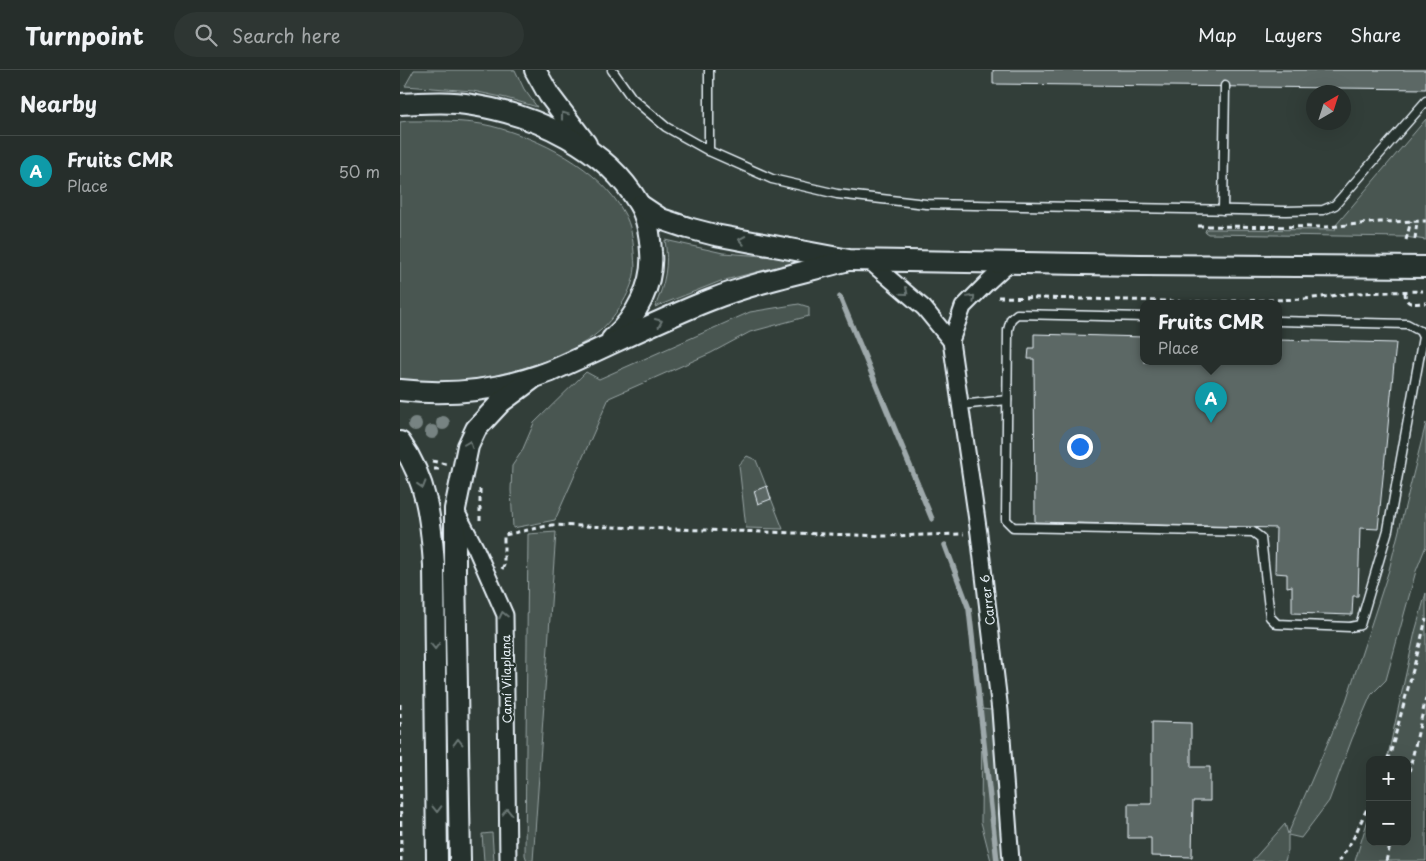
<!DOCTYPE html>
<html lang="en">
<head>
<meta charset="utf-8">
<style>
  :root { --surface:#262e2b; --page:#2e3633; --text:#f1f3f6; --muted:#a4a8a9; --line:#424a47; --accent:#ff9aa2 }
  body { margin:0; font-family:"Playpen Sans",sans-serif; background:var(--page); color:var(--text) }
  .controls { position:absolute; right:15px; bottom:15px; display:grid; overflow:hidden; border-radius:10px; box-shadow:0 5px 20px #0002 }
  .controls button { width:45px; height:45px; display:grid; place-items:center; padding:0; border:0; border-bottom:1px solid var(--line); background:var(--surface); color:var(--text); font:25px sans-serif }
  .compass { position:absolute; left:906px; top:15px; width:45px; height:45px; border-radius:50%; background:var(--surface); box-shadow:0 5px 20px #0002; rotate:39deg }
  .you { position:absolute; left:679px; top:376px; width:18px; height:18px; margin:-12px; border:4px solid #fff; border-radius:50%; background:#1a73e8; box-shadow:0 0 0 8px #1a73e833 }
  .badge { display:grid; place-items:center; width:32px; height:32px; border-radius:50%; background:var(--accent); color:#fff; font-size:16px; font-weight:700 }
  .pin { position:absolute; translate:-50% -41px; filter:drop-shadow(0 1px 2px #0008) }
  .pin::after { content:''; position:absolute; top:26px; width:18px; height:15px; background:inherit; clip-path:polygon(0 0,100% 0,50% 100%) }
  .popup { position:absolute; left:740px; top:230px; width:142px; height:65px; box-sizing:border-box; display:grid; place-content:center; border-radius:10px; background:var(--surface); filter:drop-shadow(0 1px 4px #0005); font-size:16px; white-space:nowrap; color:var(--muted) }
  .popup b { font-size:19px; color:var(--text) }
  .popup::after { content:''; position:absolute; left:50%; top:100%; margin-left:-10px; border:10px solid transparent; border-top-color:var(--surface) }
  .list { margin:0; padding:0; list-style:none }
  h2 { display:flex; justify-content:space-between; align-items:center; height:65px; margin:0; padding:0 20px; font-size:21px }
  h2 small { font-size:16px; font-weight:400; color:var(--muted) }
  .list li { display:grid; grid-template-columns:32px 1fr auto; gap:15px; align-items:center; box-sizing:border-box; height:70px; padding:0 20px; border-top:1px solid var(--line) }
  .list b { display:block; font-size:19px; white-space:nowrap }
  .list p { margin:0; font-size:16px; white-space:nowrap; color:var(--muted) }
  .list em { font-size:16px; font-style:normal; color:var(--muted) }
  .icon { flex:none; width:28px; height:28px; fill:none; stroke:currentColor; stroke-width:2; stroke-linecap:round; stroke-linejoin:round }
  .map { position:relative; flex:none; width:1026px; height:791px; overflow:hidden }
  header { display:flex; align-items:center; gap:30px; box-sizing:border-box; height:70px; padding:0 25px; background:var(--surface); border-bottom:1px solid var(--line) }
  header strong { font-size:24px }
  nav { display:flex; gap:28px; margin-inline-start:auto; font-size:18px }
  .search { width:350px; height:45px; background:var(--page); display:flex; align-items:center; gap:12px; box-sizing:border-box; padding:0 18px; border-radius:28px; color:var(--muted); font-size:19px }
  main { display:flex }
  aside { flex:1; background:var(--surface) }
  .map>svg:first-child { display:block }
  .green { fill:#495651; stroke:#98a4a4 }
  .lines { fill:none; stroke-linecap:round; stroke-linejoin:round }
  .stream { stroke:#9ea9ab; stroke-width:5.5 }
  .building { fill:#5c6865; stroke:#e8f1f8 }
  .lane-casing { stroke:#e8f1f8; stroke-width:11 }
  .street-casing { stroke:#e8f1f8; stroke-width:19 }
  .secondary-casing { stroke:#e8f1f8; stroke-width:24 }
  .path { stroke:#e8f1f8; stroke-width:3; stroke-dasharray:5 4; stroke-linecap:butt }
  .lane { stroke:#26332d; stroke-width:8 }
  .street { stroke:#26332d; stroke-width:15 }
  .secondary { stroke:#26332d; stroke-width:20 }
  .tree { fill:#778382 }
  .oneway { stroke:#6a7674 }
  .labels { text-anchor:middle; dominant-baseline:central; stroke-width:4.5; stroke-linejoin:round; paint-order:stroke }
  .street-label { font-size:12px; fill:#e8f1f8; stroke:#26332d }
</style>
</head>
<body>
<header>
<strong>Turnpoint</strong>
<div class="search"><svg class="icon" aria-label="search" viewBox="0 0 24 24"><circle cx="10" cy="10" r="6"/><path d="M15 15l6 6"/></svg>Search here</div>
<nav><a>Map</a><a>Layers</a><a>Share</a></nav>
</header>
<main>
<aside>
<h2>Nearby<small></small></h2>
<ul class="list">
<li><span class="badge" style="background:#0f9aa8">A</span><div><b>Fruits CMR</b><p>Place</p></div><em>50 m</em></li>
</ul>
</aside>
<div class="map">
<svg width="1026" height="791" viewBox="0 0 1026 791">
  <rect width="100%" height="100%" fill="#323e39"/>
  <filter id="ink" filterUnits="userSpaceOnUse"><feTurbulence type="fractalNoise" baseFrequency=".02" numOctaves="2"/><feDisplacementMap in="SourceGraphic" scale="10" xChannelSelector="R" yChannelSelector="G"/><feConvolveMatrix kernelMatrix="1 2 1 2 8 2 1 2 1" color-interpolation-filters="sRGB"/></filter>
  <g filter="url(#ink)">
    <!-- green -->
    <g class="green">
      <path d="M14 0H115L124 19 137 37 106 28 73 21 5 16Z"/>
      <path d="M1026 49V170L1005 167 808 164 805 162 806 159 935 160 936 155Z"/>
      <path d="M8 51C34 51 67 50 91 56 139 68 200 98 224 143 231 155 233 169 234 183 234 188 235 193 235 198 233 221 217 244 201 260 166 292 84 312 38 312 25 312 12 310 0 309V52Z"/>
      <path d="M265 170 323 183 403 189V193L377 197 321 211 255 237C265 213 269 195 265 170Z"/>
      <path d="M399 234 409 237V246L350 262 311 283 209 328 155 450 113 458 111 420 112 396 122 381 134 353 186 302 199 309 350 242Z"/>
      <path d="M1026 353V476L1016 501 986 610 971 625 952 669 929 731 901 768 888 765V780L885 791H852L885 754 888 764 946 631 989 500Z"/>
      <path d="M347 386 356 390 383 459 346 458 339 395Z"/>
      <path d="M156 462 133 791H127L125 785 128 464Z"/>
      <path d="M1026 523V791H955L970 743V772H1007V690H987L1015 562Z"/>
      <path d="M582 639 600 641 611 791H591L581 752Z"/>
      <path d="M92 763 94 791H84L82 764Z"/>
    </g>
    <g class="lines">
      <!-- stream -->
      <g class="stream">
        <path d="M440 227 532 449"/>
        <path d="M545 475 569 539 597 791"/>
      </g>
    </g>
    <!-- building -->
    <g class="building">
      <path d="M593 0H1026V19L593 14Z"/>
      <path d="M634 264 744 267V292H878V270L996 273 978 459 960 458 958 526H953L952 545 892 543V516L887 517V504L875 503 876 458 635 452 634 289H628L629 278H634Z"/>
      <path d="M367 416 371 429 358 434 354 421Z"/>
      <path d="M752 652 791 653V697H810V731H793L792 787 751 786V768H728V734H752Z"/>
    </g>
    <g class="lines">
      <defs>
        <g id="lane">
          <path d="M212 0 232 28 266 57 309 81 372 109 437 124 526 134 886 141 923 140 935 135 1026 31"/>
          <path d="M309 81V0"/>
          <path d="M823 140 825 16"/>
          <path d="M744 247 617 244 611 249 608 260 606 450 613 457 853 462 861 468 870 547 877 554 950 557 960 555 988 460 1023 267 1020 261 1007 254 878 251"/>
          <path d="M561 335 607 330"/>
        </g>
        <g id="street">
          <path d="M468 190 524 238 551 271"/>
          <path d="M610 192 586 214 563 237 551 271 579 464 600 641 611 791"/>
          <path d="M56 441 76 479 105 545 108 791"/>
        </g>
        <g id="secondary">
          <path d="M135 0 149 25 186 74"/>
          <path d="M0 34C24 33 48 31 72 35 136 45 206 77 239 134 248 149 250 166 251 182 254 214 236 248 212 269"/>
          <path d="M240 135 261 149 288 158 315 165 449 190 740 195 1026 197"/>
          <path d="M0 320C52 326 102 320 151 301 204 278 256 251 310 230 354 213 400 203 445 191"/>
          <path d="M0 372C27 410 31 450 34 495L37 791"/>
          <path d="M60 791 55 502V439L68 376 76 359 101 332 132 309"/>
        </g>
      </defs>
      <!-- lane casing -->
      <use href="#lane" class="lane-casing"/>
      <!-- street casing -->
      <use href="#street" class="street-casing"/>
      <!-- secondary casing -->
      <use href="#secondary" class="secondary-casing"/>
      <!-- path -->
      <g class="path">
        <path d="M798 156 927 157 980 152 1026 151"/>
        <path d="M1015 169 1017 151"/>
        <path d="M1006 170 1011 151"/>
        <path d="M1005 222C1005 237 1014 233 1026 233"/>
        <path d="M598 227 808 232 905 229 955 223 1023 221"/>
        <path d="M32 391 46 394"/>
        <path d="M34 399H41"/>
        <path d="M80 419V450"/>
        <path d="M102 499 104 495V465L152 455 486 466 564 464"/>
        <path d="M0 634 1 791"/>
        <path d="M987 690 991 681 1020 574 1026 549"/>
        <path d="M1007 711 1026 628"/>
        <path d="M938 791 940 790 954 767 970 732"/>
        <path d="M986 791 991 772"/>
      </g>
      <!-- lane -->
      <use href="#lane" class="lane"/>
      <!-- street -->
      <use href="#street" class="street"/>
      <!-- secondary -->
      <use href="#secondary" class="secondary"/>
    </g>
    <!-- trees -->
    <g class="tree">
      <circle cx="43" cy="353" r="7"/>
      <circle cx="15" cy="354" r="7"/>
      <circle cx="32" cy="362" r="7"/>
    </g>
    <!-- one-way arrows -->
    <defs><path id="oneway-chevron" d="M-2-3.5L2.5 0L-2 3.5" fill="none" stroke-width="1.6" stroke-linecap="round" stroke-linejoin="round" transform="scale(1.25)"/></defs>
    <g class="oneway">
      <use href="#oneway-chevron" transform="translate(164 45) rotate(-127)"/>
      <use href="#oneway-chevron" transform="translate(342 170) rotate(-170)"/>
      <use href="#oneway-chevron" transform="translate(505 222) rotate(40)"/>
      <use href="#oneway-chevron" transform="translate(572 228) rotate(-46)"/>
      <use href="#oneway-chevron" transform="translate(259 252) rotate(-25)"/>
      <use href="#oneway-chevron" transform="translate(69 374) rotate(-69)"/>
      <use href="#oneway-chevron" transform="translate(22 415) rotate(73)"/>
      <use href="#oneway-chevron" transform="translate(103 545) rotate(-103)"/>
      <use href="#oneway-chevron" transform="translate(35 576) rotate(89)"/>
      <use href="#oneway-chevron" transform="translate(58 672) rotate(-91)"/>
      <use href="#oneway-chevron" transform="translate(37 739) rotate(89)"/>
      <use href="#oneway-chevron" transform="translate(107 742) rotate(-91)"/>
    </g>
  </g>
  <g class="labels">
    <!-- street labels -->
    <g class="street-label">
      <text transform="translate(587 530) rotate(-97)">Carrer 6</text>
      <text transform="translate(106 609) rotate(-91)">Camí Vilaplana</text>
    </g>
  </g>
</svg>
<div class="controls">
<button>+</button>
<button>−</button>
</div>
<svg class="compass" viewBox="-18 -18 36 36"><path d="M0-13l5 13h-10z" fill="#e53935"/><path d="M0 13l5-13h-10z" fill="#a4a8a9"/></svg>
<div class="you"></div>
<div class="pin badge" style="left:811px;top:353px;background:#0f9aa8">A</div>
<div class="popup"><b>Fruits CMR</b>Place</div>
</div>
</main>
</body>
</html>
